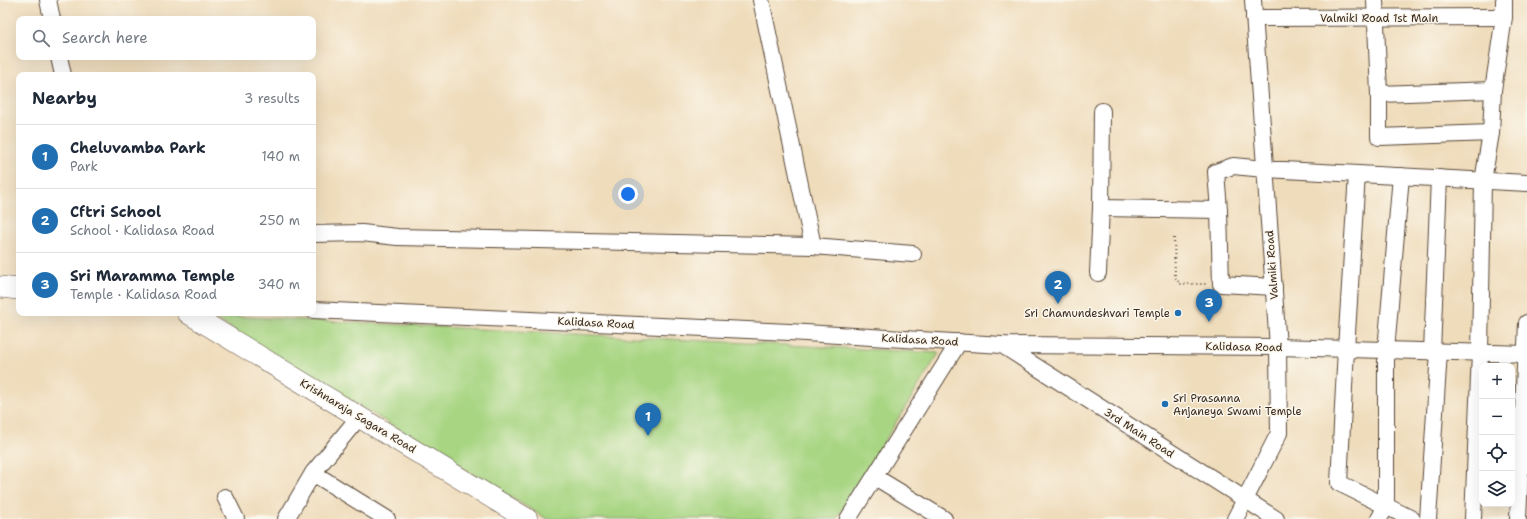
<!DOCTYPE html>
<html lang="en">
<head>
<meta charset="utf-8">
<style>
  :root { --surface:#fff; --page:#f6f6f7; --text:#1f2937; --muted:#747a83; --line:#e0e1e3; --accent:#1f6fb2 }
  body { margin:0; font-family:"Shantell Sans",sans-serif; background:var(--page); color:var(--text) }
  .controls { position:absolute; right:12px; bottom:12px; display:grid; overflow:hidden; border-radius:8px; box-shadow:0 4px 16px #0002 }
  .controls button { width:36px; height:36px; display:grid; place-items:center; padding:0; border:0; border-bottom:1px solid var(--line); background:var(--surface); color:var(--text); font:20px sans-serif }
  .you { position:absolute; left:628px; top:194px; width:14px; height:14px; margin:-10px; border:3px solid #fff; border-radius:50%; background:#1a73e8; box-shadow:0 0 0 6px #1a73e833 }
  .badge { display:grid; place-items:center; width:26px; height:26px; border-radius:50%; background:var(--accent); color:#fff; font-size:13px; font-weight:700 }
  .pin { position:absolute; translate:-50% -33px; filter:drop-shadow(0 1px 2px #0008) }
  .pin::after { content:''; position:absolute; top:21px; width:14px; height:12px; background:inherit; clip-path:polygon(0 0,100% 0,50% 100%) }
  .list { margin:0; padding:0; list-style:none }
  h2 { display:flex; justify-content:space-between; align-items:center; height:52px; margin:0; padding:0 16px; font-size:17px }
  h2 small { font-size:13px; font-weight:400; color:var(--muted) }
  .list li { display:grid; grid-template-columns:26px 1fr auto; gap:12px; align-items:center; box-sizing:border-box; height:64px; padding:0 16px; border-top:1px solid var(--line) }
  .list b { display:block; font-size:15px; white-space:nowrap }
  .list p { margin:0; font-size:13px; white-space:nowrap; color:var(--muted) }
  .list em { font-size:13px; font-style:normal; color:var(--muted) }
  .icon { flex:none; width:22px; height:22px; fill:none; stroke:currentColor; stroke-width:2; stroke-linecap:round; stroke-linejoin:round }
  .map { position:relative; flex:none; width:1527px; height:519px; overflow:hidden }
  .search { position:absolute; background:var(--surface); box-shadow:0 4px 16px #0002; left:16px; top:16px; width:300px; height:44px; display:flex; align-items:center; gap:10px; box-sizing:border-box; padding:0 14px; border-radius:8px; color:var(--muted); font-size:15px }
  .panel { position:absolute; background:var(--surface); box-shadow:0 4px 16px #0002; left:16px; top:72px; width:300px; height:244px; border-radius:8px }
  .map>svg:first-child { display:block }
  .green { fill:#a7d582; stroke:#718050 }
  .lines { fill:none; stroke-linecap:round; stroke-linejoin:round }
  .minor-casing { stroke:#564536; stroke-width:18 }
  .major-casing { stroke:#564536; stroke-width:22 }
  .path { stroke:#564536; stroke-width:2; stroke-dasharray:1 3; stroke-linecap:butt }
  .minor { stroke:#fff; stroke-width:16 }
  .major { stroke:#fff; stroke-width:21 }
  .poi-dot { fill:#1f6fb2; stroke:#fbf7ec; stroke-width:1.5 }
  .labels { text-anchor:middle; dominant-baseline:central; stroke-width:3; stroke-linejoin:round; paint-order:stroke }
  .street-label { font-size:11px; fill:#3b2a1e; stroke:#fbf7ec }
  .poi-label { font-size:11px; fill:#3b2a1e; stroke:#fbf7ec; text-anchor:end }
</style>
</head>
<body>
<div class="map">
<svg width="1527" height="519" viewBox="0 0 1527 519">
  <rect width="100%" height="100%" fill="#fbf7ec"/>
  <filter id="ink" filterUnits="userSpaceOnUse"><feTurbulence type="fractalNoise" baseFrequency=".025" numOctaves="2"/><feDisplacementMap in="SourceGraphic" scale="8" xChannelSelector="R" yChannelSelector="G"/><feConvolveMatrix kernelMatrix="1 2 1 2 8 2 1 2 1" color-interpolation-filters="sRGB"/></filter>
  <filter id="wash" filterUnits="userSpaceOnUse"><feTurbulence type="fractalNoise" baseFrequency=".012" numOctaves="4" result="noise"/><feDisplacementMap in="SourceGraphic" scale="16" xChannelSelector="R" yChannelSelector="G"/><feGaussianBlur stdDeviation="0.9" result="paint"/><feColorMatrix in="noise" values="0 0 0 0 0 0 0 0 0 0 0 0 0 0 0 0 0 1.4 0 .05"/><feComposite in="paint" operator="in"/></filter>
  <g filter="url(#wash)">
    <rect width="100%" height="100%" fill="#efdcbb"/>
    <!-- green -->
    <path class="green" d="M209 315 939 353 836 519H547Z"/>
  </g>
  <g filter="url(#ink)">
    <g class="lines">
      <defs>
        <g id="minor">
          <path d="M48 0 52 19"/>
          <path d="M761 0 813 246"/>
          <path d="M1375 0 1379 94V137L1491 133"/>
          <path d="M1254 18 1504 17"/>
          <path d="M59 57 63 75"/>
          <path d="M1379 94 1493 90"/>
          <path d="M1357 174 1346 349 1339 483 1412 519"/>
          <path d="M1101 208 1219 210 1216 172 1233 166 1265 169 1527 183"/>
          <path d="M1219 210 1221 284 1274 287"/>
          <path d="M313 234 362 233 397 237 813 246 913 254"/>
          <path d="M1098 273 1101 208 1102 111"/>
          <path d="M313 310 789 332 1002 345 1278 347 1527 354"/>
          <path d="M1002 345 1276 519"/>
          <path d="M1432 352 1439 178"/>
          <path d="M313 473 359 417"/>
          <path d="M875 477 944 519"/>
          <path d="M225 497 236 519"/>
          <path d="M286 519 313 473 387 519"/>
          <path d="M848 519 959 342"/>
          <path d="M1235 519 1279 433 1278 347 1253 0"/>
          <path d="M1379 519 1386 506V350L1401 176"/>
          <path d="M1428 519 1439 352"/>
          <path d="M1473 519 1480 353 1483 181 1491 133 1493 90 1504 17V0"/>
          <path d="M1518 519 1527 323"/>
        </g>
        <g id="major">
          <path d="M0 287 19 289"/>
          <path d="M188 313 527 519"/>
        </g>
      </defs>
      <!-- minor casing -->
      <use href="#minor" class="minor-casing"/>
      <!-- major casing -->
      <use href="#major" class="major-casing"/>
      <!-- path -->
      <path class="path" d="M1174 238 1175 277 1180 284H1208"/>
      <!-- minor -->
      <use href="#minor" class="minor"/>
      <!-- major -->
      <use href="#major" class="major"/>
    </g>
  </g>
  <!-- markers -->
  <g class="poi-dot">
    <circle cx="1178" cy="313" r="4"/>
    <circle cx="1165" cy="404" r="4"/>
  </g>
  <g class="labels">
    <!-- street labels -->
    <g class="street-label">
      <text x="1379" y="18">Valmiki Road 1st Main</text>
      <text transform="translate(1272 265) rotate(-94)">Valmiki Road</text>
      <text transform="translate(596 323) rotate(3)">Kalidasa Road</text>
      <text transform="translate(920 340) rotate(3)">Kalidasa Road</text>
      <text transform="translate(1244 347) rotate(1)">Kalidasa Road</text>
      <text transform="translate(358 416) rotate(31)">Krishnaraja Sagara Road</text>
      <text transform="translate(1139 433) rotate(33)">3rd Main Road</text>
    </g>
    <!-- poi labels -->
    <g class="poi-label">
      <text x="1170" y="313">Sri Chamundeshvari Temple</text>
      <text x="1173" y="398" text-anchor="start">Sri Prasanna<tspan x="1173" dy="13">Anjaneya Swami Temple</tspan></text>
    </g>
  </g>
</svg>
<div class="controls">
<button>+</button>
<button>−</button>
<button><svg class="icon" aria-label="locate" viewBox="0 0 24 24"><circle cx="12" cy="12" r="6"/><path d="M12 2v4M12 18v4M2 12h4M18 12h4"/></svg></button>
<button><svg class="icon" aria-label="layers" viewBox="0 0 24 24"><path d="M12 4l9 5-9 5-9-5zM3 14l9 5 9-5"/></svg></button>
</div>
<div class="you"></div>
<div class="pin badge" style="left:648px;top:436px">1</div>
<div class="pin badge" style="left:1058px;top:304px">2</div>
<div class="pin badge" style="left:1209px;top:322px">3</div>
<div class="search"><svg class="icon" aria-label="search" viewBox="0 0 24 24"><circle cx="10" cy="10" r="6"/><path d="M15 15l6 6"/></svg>Search here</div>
<section class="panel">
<h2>Nearby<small>3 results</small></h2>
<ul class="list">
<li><span class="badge">1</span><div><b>Cheluvamba Park</b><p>Park</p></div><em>140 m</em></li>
<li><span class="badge">2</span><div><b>Cftri School</b><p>School · Kalidasa Road</p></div><em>250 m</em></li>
<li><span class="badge">3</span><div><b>Sri Maramma Temple</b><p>Temple · Kalidasa Road</p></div><em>340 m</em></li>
</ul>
</section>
</div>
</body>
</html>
